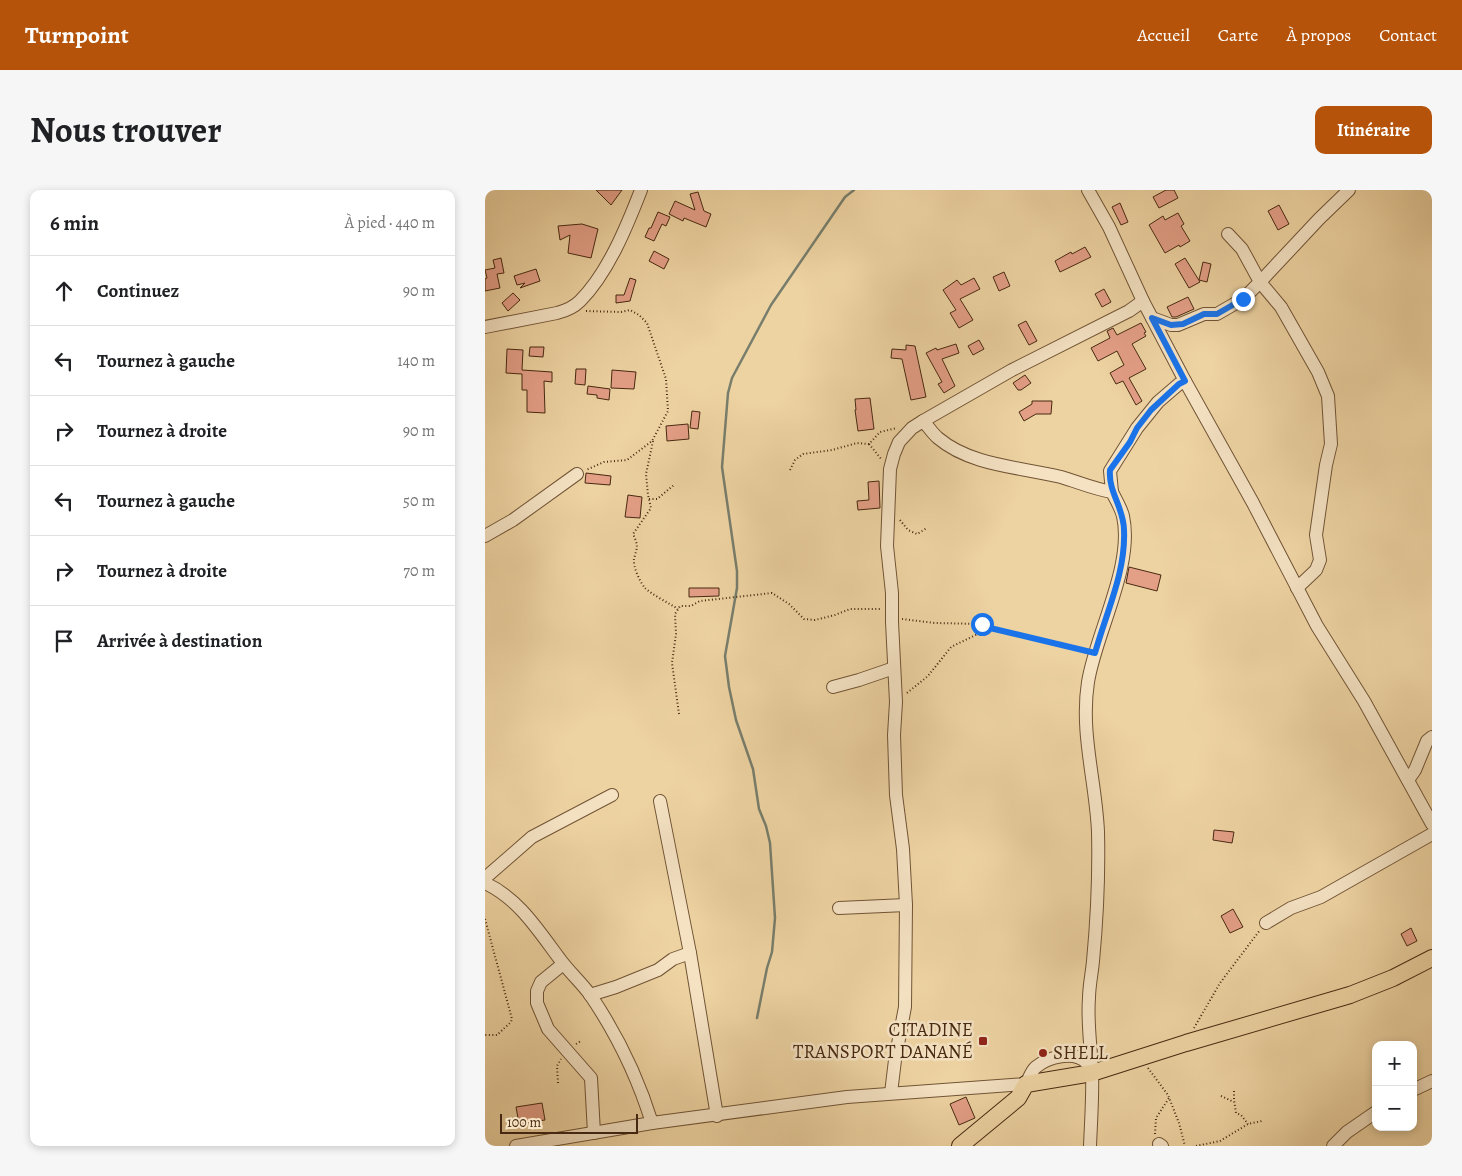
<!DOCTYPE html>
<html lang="fr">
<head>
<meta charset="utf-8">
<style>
  :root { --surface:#fff; --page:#f6f6f6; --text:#202124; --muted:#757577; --line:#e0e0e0; --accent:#b45309 }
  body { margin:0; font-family:Alegreya,serif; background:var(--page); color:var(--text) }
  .controls { position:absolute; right:15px; bottom:15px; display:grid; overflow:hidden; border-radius:10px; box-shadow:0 2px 8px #0003 }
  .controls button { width:45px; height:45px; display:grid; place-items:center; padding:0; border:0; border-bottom:1px solid var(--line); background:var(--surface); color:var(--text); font:25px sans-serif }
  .scale { position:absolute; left:15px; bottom:12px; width:138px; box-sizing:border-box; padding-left:5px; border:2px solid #472911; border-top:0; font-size:14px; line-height:18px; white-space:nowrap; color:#472911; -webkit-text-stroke:4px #f4e2c3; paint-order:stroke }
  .stop { position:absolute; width:15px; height:15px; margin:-11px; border:4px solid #1a73e8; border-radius:50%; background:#fff }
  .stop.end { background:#1a73e8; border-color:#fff; box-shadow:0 1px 5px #0008 }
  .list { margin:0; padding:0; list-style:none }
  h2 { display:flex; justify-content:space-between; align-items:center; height:65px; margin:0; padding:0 20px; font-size:21px }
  h2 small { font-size:16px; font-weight:400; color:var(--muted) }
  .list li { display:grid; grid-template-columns:32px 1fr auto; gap:15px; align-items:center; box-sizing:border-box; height:70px; padding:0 20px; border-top:1px solid var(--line) }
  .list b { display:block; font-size:19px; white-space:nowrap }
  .list em { font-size:16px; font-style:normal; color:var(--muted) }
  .icon { flex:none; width:28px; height:28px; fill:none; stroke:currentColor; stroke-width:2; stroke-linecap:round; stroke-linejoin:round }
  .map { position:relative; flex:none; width:947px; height:956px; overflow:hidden; border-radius:10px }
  header { display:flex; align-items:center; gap:30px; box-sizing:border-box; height:70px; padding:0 25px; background:var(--accent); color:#fff }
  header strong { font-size:24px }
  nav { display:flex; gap:28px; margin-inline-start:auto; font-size:18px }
  .intro { display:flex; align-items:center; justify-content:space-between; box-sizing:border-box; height:120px; padding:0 30px }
  h1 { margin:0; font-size:35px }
  .button { padding:12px 22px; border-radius:10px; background:var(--accent); color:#fff; font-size:18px; font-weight:700 }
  main { display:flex; gap:30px; padding:0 30px }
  aside { flex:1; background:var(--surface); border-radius:10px; box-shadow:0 2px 8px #0003 }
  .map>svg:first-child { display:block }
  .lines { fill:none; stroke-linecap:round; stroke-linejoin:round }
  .stream { stroke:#787e6c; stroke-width:2.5 }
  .building { fill:#e49f87; stroke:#472911 }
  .minor-casing { stroke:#715435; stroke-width:14 }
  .major-casing { stroke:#472911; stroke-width:18 }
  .path { stroke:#472911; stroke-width:2; stroke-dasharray:1 2.5; stroke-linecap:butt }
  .minor { stroke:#f4e2c3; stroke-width:12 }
  .major { stroke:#eed3a2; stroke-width:16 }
  .route { stroke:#1a73e8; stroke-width:6 }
  .poi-dot { fill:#8f2418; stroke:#f4e2c3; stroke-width:2 }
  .labels { text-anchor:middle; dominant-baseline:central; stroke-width:5; stroke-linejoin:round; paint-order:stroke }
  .poi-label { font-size:19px; fill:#472911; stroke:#f4e2c3; text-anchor:end }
</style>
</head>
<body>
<header>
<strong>Turnpoint</strong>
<nav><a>Accueil</a><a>Carte</a><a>À propos</a><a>Contact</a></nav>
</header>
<div class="intro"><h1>Nous trouver</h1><a class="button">Itinéraire</a></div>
<main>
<aside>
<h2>6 min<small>À pied · 440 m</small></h2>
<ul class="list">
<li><svg class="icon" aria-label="ahead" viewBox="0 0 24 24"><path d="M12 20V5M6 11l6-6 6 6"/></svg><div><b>Continuez</b></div><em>90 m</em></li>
<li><svg class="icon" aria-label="left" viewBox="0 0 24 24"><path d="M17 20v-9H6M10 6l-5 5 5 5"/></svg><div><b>Tournez à gauche</b></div><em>140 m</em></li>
<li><svg class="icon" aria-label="right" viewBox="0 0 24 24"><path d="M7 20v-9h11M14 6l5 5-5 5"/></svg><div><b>Tournez à droite</b></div><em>90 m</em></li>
<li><svg class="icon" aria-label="left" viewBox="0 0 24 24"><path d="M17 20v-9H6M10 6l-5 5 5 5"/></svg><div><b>Tournez à gauche</b></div><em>50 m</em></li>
<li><svg class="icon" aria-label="right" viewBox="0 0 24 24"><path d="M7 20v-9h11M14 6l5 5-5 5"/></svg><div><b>Tournez à droite</b></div><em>70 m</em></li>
<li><svg class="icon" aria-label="arrive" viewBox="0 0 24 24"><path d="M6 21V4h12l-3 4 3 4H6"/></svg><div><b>Arrivée à destination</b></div></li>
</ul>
</aside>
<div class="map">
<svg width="947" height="956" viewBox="0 0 947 956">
  <rect width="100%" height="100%" fill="#eed3a2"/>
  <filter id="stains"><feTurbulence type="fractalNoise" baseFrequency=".004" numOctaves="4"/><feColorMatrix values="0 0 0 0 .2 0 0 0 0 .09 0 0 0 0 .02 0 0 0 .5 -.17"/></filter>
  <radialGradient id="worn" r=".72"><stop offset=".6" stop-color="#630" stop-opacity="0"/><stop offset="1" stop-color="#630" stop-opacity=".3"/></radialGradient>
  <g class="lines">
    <!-- stream -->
    <path class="stream" d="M272 828 282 778 287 762 290 728 285 653 281 636 274 619 268 579 251 530 244 497 240 466 252 398V381L237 277 243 203 247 188 286 115 360 7 369 0"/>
  </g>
  <!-- building -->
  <g class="building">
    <path d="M111 0H137L126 15Z"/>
    <path d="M681 0H689L693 8 674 18 668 7Z"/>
    <path d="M213 2 219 21 226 24 221 37 199 28 198 31 184 24 190 11 210 20 205 4Z"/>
    <path d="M635 13 643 32 636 35 627 17Z"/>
    <path d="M794 15 804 34 793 40 783 21Z"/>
    <path d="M173 22 185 27 181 36 177 34 169 51 160 47 164 38H166Z"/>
    <path d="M693 23 699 34 696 36 705 51 695 57 694 55 680 63 664 35 678 26 680 30Z"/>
    <path d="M97 34 113 39 106 68 83 63 85 45 75 50 73 36Z"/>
    <path d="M600 57 606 67 575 82 570 71 586 62 587 64Z"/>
    <path d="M169 61 184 69 179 79 164 71Z"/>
    <path d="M16 68 19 83 12 84 15 98 0 101V89L2 88 0 80 10 78 8 70Z"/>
    <path d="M700 68 715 92 704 98 690 74Z"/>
    <path d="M718 72 726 74 722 92 714 90Z"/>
    <path d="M51 79 55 91 35 98 40 93 32 95 29 86Z"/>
    <path d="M519 82 525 96 514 101 508 87Z"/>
    <path d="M145 88 151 90 145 111 131 113V105H139Z"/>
    <path d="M489 88 495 99 475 109 488 130 474 138 465 123 471 120 458 100 472 90 476 95Z"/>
    <path d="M619 99 626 112 617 117 610 104Z"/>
    <path d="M28 103 35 110 23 121 17 113Z"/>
    <path d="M703 107 709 119 691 127H687L682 117Z"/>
    <path d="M541 131 552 151 544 155 533 135Z"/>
    <path d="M656 133 661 142 659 143 661 146 647 154 661 179 644 188 657 211 651 215 638 191 631 194 625 183 639 175 632 161 613 171 606 158 625 148 622 141 628 138 632 145Z"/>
    <path d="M494 150 499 159 488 165 483 156Z"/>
    <path d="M471 154 474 163 457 169 470 196 459 203 453 194 457 192 441 163 451 158 452 160Z"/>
    <path d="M421 155 430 156 441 207 426 210 417 169 406 168 407 159 421 160Z"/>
    <path d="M45 157H59L58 167 44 166Z"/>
    <path d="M22 159 38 160 37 180 67 182V192L59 191 60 223 42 222V200H37V184L21 183Z"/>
    <path d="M91 179H101L100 195 90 194Z"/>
    <path d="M127 180 151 182 149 199 126 198Z"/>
    <path d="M540 185 546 193 536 200H533L528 193Z"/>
    <path d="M103 196 125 199 124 210 112 208V205L102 204Z"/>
    <path d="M385 208 389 239 373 241 370 220H371L370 209Z"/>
    <path d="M547 211H567L566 224H551L539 231 534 222 547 214Z"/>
    <path d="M207 221 215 222 213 239 205 238Z"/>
    <path d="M203 234 204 249 182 251 181 236Z"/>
    <path d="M101 283 126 286 125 295 100 293Z"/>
    <path d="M394 291 395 318 373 320 372 311 384 310 383 292Z"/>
    <path d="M143 305 157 307 155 328 140 327Z"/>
    <path d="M644 377 676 385 672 401 641 393Z"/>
    <path d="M204 398H234V406L204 407Z"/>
    <path d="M729 640 749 642 747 653 728 650Z"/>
    <path d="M748 719 758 737 745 743 736 726Z"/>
    <path d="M926 738 932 751 922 756 916 744Z"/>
    <path d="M481 907 490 928 474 935 465 914Z"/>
    <path d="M57 913 60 930 34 934 31 917Z"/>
  </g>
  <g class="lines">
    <defs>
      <g id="minor">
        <path d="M603 0 624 37 658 111 700 191"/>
        <path d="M667 128 686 135H693L719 124H732L758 109 775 92 757 59 743 44"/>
        <path d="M0 137 72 123C80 121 89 117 95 111 123 83 142 36 156 0"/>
        <path d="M438 231C443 236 447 243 453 248 486 276 536 277 576 287 593 292 609 299 627 302 631 310 636 318 638 326 649 376 611 442 603 492 595 543 611 592 613 642 614 684 612 729 608 771 607 783 604 796 604 808 602 832 606 857 607 880 608 905 606 931 605 956"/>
        <path d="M627 302 625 281 652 238 673 212 694 194 700 191 768 313 832 436 879 511 947 634"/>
        <path d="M0 346 28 330 92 284"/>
        <path d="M812 398 831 380 835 370 831 345 841 275 846 254 843 206 833 182 796 117 775 92 834 29 864 0"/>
        <path d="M348 497 374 490 409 478"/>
        <path d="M923 590 930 580 942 551 947 547"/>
        <path d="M175 611 205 763 232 926"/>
        <path d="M0 688 47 647 127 605"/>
        <path d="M0 693C33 708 53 740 74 768 84 782 97 793 106 806 133 846 153 888 167 933"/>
        <path d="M354 718 421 715"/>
        <path d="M781 733 806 718 836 707 947 644"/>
        <path d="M78 774 56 792 52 801V813L63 839 106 888 109 943"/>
        <path d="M105 805 131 797 173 780 188 769 205 763"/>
        <path d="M928 900 947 891"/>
        <path d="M406 903 410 870 420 817 421 715 418 659 411 605 409 545 411 512 407 432V403L402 356 405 279 409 264 414 252 427 238 438 231 527 180 644 121 658 111"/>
        <path d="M674 954 677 956"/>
        <path d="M31 956 167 933 362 907 541 894C544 889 546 881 551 877 563 867 589 860 602 873 604 875 606 880 607 883"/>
        <path d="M848 956 862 942 891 922"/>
      </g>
      <path id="major" d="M475 956 533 908 541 894 607 883 701 853 865 805 908 788 947 768"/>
    </defs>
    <!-- minor casing -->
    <use href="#minor" class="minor-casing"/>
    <!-- major casing -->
    <use href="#major" class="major-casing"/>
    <!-- path -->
    <g class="path">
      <path d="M101 121 136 122 145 120 154 125 162 133 181 189 183 221 167 251 142 270 119 272 101 280"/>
      <path d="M168 251 161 284 163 305 166 318 148 344C154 357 152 357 149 369 148 377 155 392 160 398 166 404 185 414 193 419"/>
      <path d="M384 254 397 270"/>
      <path d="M305 280 310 270 318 264 347 260 372 253 384 254 395 242 412 238"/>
      <path d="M164 309H172L189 295"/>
      <path d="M415 330 423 340 432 344 442 338"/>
      <path d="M417 429 450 433 497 434 505 438 600 461"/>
      <path d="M422 503 443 486 466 457 505 438"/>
      <path d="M194 524 187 473 191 444 190 424 195 416H206L215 411 287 403 304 414 319 429 330 430 350 425 365 419H397"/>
      <path d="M0 729 27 829 26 832 12 845H0"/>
      <path d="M709 838 735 793 775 740"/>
      <path d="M91 854 96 851"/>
      <path d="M663 878 683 905 694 933 700 956"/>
      <path d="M73 893 72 876 76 869"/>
      <path d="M749 901V910L751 923 756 925 763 934"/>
      <path d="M736 906 749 912"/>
      <path d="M670 944 671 928 684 908"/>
      <path d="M711 956 735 951 763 934 777 931"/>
    </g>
    <!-- minor -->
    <use href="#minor" class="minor"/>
    <!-- major -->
    <use href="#major" class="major"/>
  </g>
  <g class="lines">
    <!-- route -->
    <path class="route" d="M497 434 505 438 610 463C621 423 641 382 639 340 639 318 623 302 625 280L645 252 652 238 666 220 694 194 700 191 667 128 686 135 698 134 719 124H732L758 109"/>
  </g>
  <!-- markers -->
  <g class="poi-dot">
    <rect x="493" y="846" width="10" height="10" rx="2.5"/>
    <circle cx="558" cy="863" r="5"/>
  </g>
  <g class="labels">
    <!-- poi labels -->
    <g class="poi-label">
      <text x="488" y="840">CITADINE<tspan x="488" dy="22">TRANSPORT DANANÉ</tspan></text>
      <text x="568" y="863" text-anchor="start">SHELL</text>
    </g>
  </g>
  <rect width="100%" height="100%" filter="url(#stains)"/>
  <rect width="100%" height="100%" fill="url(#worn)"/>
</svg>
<div class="controls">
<button>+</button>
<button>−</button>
</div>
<div class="scale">100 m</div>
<div class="stop" style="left:497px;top:434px"></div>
<div class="stop end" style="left:758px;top:109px"></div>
</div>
</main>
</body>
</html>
